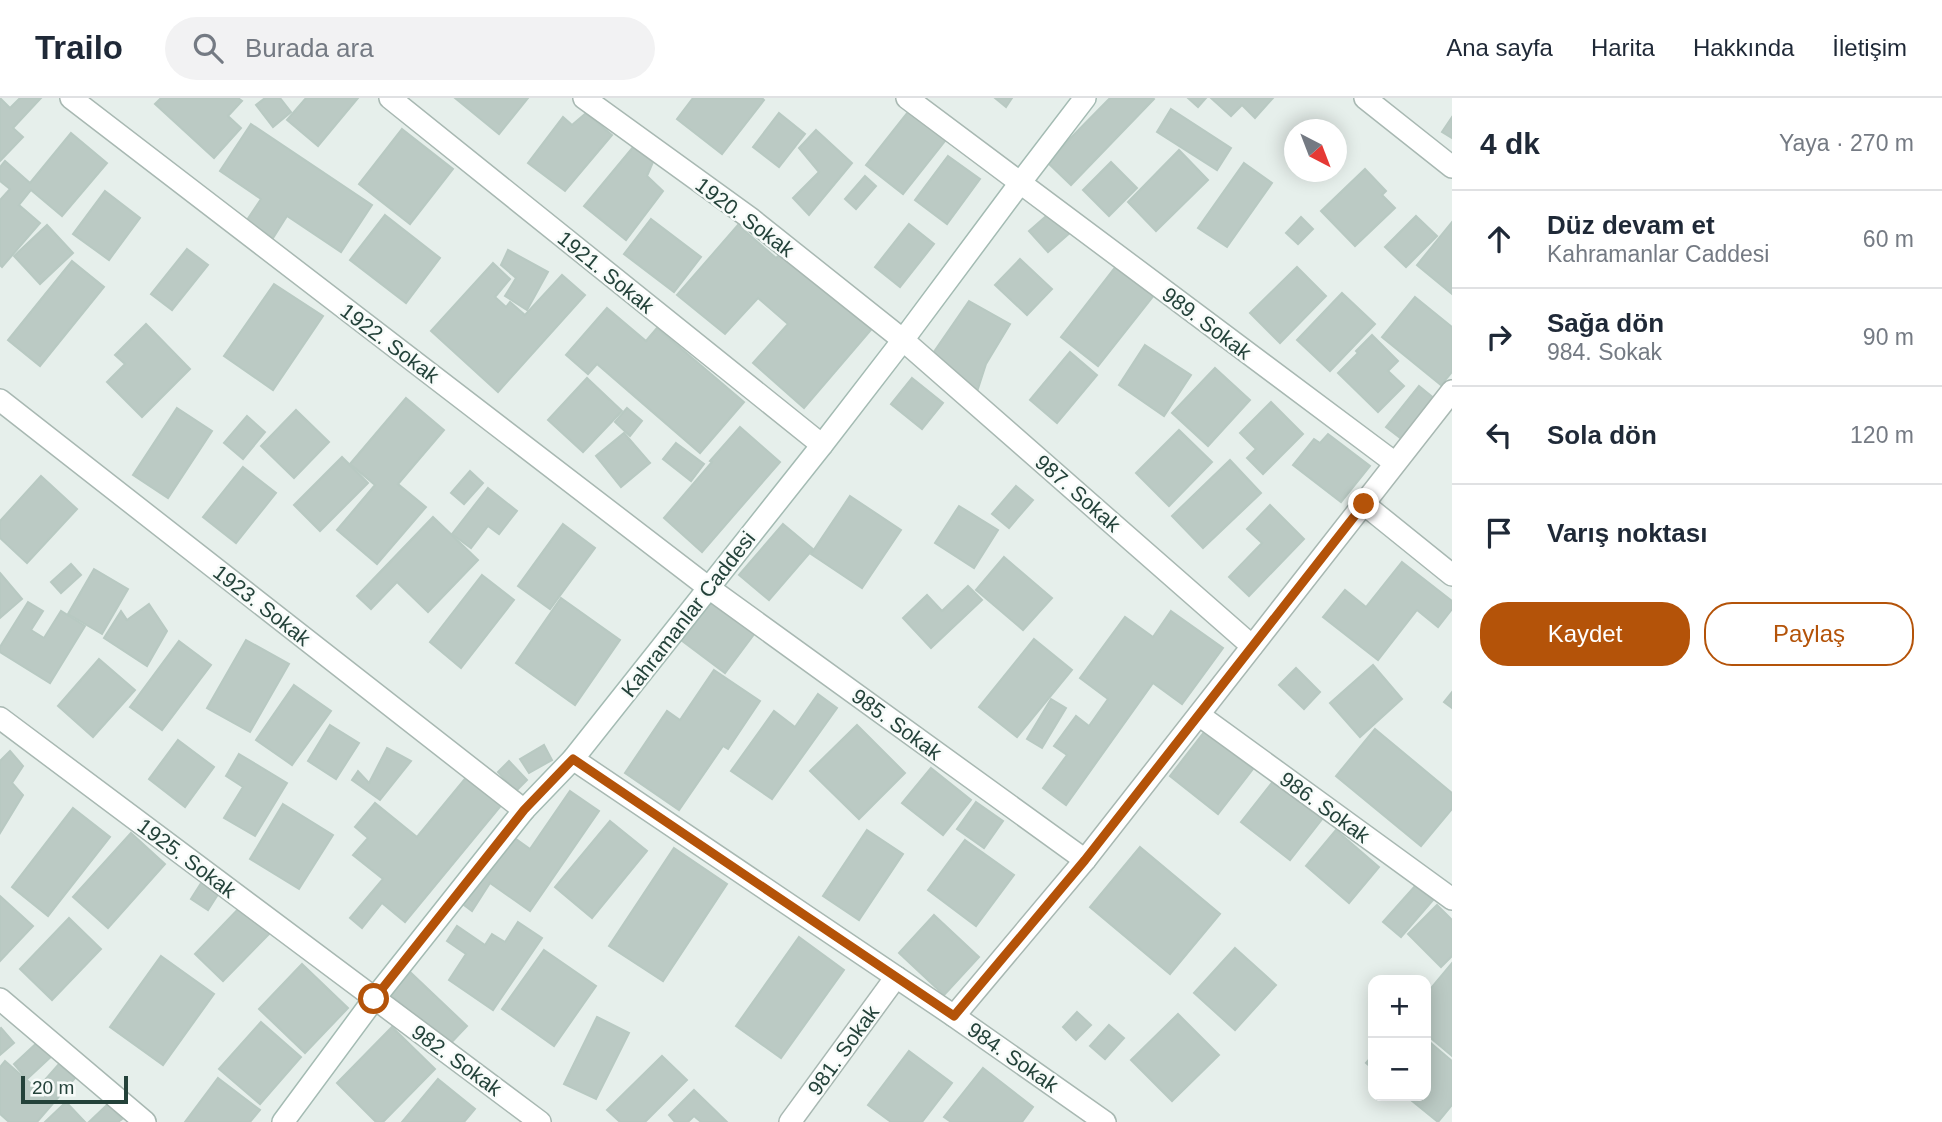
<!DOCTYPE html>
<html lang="tr">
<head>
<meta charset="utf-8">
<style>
  :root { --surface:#fff; --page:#f2f2f3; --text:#1f2937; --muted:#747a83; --line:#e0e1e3; --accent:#b45309 }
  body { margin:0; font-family:Helvetica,sans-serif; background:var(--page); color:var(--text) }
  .controls { position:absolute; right:21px; bottom:21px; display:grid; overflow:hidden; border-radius:14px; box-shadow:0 4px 18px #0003 }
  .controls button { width:63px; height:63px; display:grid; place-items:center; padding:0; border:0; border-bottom:2px solid var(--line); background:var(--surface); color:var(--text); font:35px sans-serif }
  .compass { position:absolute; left:1284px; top:21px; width:63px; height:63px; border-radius:50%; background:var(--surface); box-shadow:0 4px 18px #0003; rotate:138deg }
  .scale { position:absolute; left:21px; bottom:18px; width:107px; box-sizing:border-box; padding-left:7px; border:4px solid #24423a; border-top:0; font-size:19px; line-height:24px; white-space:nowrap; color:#24423a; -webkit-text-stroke:5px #f7fbf9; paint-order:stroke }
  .stop { position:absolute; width:21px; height:21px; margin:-16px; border:5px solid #b45309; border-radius:50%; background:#fff }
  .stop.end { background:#b45309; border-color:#fff; box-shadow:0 2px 7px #0008 }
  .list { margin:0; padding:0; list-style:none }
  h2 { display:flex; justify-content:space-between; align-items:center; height:91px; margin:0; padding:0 28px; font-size:30px }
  h2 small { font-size:23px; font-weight:400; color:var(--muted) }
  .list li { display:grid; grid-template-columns:46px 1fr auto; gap:21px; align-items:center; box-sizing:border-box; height:98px; padding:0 28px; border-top:2px solid var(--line) }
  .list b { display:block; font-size:26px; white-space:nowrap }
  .list p { margin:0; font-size:23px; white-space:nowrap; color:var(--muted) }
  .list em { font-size:23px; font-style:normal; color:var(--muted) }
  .actions { display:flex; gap:14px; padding:21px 28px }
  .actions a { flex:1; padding:16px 0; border:2px solid var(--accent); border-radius:28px; text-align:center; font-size:24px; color:var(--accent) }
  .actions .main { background:var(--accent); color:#fff }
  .icon { flex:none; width:38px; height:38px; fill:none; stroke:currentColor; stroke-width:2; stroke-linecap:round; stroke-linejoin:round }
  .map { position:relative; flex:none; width:1452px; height:1024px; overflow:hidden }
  header { display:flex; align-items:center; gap:42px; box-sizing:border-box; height:98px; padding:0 35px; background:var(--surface); border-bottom:2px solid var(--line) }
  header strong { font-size:33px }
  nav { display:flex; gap:38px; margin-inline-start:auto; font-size:24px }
  .search { width:490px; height:63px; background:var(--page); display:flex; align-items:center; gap:18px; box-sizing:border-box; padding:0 24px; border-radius:38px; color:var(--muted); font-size:26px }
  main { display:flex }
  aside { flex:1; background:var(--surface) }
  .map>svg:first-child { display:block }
  .building { fill:#bbcac4; stroke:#b8c9c2; stroke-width:2 }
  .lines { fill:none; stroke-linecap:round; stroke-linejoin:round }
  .street-casing { stroke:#a8b8b2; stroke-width:24 }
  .secondary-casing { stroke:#a4bbb3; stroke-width:24 }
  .street { stroke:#fff; stroke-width:21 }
  .secondary { stroke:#fff; stroke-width:21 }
  .route { stroke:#b45309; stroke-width:9 }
  .labels { text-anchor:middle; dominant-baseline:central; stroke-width:5; stroke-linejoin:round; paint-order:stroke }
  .street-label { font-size:21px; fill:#24423a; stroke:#f7fbf9 }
</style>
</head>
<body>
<header>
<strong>Trailo</strong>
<div class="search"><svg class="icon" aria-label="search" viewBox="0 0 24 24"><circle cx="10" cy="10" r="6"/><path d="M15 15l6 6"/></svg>Burada ara</div>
<nav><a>Ana sayfa</a><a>Harita</a><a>Hakkında</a><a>İletişim</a></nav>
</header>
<main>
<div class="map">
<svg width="1452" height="1024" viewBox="0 0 1452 1024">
  <rect width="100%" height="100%" fill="#e6efeb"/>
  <!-- building -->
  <g class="building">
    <path d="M0 0 10 10 20 0H41L13 30 23 39 0 63Z"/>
    <path d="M161 0H238L242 3 228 18 241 30 214 60 155 6Z"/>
    <path d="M265 0H280L291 14 273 29 256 7Z"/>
    <path d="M306 0H358L318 48 287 22Z"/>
    <path d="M455 0H528L499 36Z"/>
    <path d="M693 0H762L764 2 722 56 677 21Z"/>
    <path d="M995 0H1012L1006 9Z"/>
    <path d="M1110 0H1153L1154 1 1071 87 1047 64Z"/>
    <path d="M1188 0H1206L1198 9Z"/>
    <path d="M1211 0H1273L1255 20 1242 7 1231 18Z"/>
    <path d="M912 9 949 38 903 96 866 67Z"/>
    <path d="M1171 11 1231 50 1217 72 1157 34Z"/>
    <path d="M586 15 612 37 565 93 528 65 563 19 572 27Z"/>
    <path d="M779 15 805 36 779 69 753 49Z"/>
    <path d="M1452 19V40L1442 34Z"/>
    <path d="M251 26 372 107 341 154 287 118 273 140 247 122 261 101 220 73Z"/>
    <path d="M402 31 453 71 410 126 359 86Z"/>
    <path d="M816 32 852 65 809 117 793 100 819 74 799 50Z"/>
    <path d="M71 35 107 65 62 118 31 92 19 107 40 125 2 169 0 167V102L10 91 0 83V69L5 63 30 85Z"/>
    <path d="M634 48 653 64 647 78 663 93 626 142 584 108Z"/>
    <path d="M1179 52 1208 82 1156 133 1128 104Z"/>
    <path d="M948 58 980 81 947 126 915 102Z"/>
    <path d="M1111 64 1137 90 1109 118 1083 92Z"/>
    <path d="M1244 65 1272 85 1227 149 1198 130Z"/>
    <path d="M1365 71 1386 93 1382 97 1395 110 1355 148 1321 113Z"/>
    <path d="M865 78 876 88 856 111 845 101Z"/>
    <path d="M105 93 140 120 109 162 73 136Z"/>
    <path d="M1052 113 1071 134 1048 154 1029 133Z"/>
    <path d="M385 117 440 160 406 205 350 162Z"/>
    <path d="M1416 118 1437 138 1406 169 1385 149Z"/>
    <path d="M1301 119 1313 131 1298 146 1286 135Z"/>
    <path d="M651 121 701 159 674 194 624 156Z"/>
    <path d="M1452 124V196L1417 167Z"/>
    <path d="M909 126 934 146 900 189 875 169Z"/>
    <path d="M47 127 73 155 40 186 14 158Z"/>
    <path d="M738 127 776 160 785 152 875 227 804 310 753 265 788 226 758 200 725 236 677 197Z"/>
    <path d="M187 151 208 167 172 212 151 196Z"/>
    <path d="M508 152 548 174 527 212 505 198 516 180 501 167Z"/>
    <path d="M1020 161 1052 191 1027 217 995 187Z"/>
    <path d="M72 163 104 189 40 268 8 242Z"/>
    <path d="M493 165 510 181 495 199 506 209 510 204 525 217 562 177 585 197 498 294 431 233Z"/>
    <path d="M1117 167 1155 196 1098 268 1061 239Z"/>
    <path d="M1297 169 1326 198 1280 245 1250 215Z"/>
    <path d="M274 186 323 218 273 292 224 258Z"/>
    <path d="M1342 195 1375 226 1330 273 1297 242Z"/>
    <path d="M1415 199 1452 229V274L1441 287 1382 239Z"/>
    <path d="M969 203 1010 226 986 266 975 300 931 258Z"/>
    <path d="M607 210 646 243 657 230 744 304 700 355 597 266 588 276 566 257Z"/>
    <path d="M146 226 190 271 142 319 107 284 125 266 115 257Z"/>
    <path d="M1372 237 1398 263 1388 273 1404 288 1378 314 1338 275 1358 255 1356 253Z"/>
    <path d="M1145 247 1191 277 1164 318 1119 287Z"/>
    <path d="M1070 254 1097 277 1057 325 1030 302Z"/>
    <path d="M1215 270 1250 302 1208 348 1172 315Z"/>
    <path d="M587 280 622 313 583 354 548 322Z"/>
    <path d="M912 280 943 305 922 331 891 306Z"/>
    <path d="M1419 288 1436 302 1403 342 1386 329Z"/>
    <path d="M406 300 444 332 398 386 426 409 377 466 337 432 375 387 350 366Z"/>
    <path d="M1271 304 1303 336 1263 376 1247 360 1256 351 1240 335Z"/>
    <path d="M177 310 212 333 168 400 133 377Z"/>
    <path d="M627 310 642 323 630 338 615 324Z"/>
    <path d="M296 312 329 344 294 380 261 348Z"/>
    <path d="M247 318 265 334 243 361 224 345Z"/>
    <path d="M740 329 780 364 702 454 664 420 712 364 710 363Z"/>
    <path d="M1179 332 1212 364 1169 408 1136 375Z"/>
    <path d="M624 335 650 365 621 389 596 358Z"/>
    <path d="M1328 336 1370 368 1341 404 1293 367 1314 341 1320 345Z"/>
    <path d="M676 345 704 366 691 383 663 361Z"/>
    <path d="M342 359 368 385 320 433 294 407Z"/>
    <path d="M1230 362 1261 395 1203 450 1172 418Z"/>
    <path d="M243 369 276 395 236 445 203 419Z"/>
    <path d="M470 373 483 385 464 406 451 395Z"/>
    <path d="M41 378 77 411 27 465 0 440V423Z"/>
    <path d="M1016 388 1033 402 1009 430 992 416Z"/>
    <path d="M488 390 517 413 499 436 488 428 471 450 452 436Z"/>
    <path d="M850 398 901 432 862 490 811 456Z"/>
    <path d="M1270 407 1304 441 1249 498 1229 479 1262 445 1247 431Z"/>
    <path d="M959 408 998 432 974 470 935 445Z"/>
    <path d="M433 419 478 462 428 514 397 484 371 511 357 498Z"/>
    <path d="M563 426 595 450 550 511 518 488Z"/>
    <path d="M783 426 813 451 769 502 739 477Z"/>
    <path d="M1004 459 1052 500 1023 532 976 492Z"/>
    <path d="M1402 464 1452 503V511L1438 529 1417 512 1378 562 1323 519 1345 492 1366 509Z"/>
    <path d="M71 466 81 477 61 495 51 484Z"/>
    <path d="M94 471 128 491 102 536 68 516Z"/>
    <path d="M0 475 22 501 0 520Z"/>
    <path d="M482 477 514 502 461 570 430 544Z"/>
    <path d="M968 488 982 502 931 550 903 520 927 497 942 513Z"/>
    <path d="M561 500 620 542 575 607 516 565Z"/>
    <path d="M712 502 755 535 725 575 681 542Z"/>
    <path d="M28 504 43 513 31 532 44 540 61 513 85 528 50 585 0 554V549Z"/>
    <path d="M149 506 167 533 147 568 104 540 121 513 127 522Z"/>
    <path d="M1171 513 1223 550 1182 606 1153 585 1066 707 1043 690 1067 657 1054 648 1076 618 1089 628 1108 601 1080 580 1125 519 1153 539Z"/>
    <path d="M1034 541 1072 572 1017 639 979 609Z"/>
    <path d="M246 542 289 566 250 634 207 610Z"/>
    <path d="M179 543 211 567 162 632 130 609Z"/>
    <path d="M99 561 135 592 93 639 58 608Z"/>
    <path d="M1373 567 1402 601 1360 639 1330 605Z"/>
    <path d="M1296 570 1320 594 1304 611 1279 587Z"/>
    <path d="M714 572 760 603 728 651 723 648 679 712 625 675 667 613 680 622Z"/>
    <path d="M294 587 331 613 292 667 256 642Z"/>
    <path d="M1452 594V610L1444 604Z"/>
    <path d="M818 596 837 610 772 701 731 673 774 613 795 629Z"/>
    <path d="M1051 601 1066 610 1042 650 1027 641Z"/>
    <path d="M330 627 359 645 336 681 308 663Z"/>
    <path d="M857 627 905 675 859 721 810 673Z"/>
    <path d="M1375 631 1452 695V711L1421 748 1336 678Z"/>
    <path d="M1205 633 1253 671 1218 716 1170 678Z"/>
    <path d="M178 642 214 669 185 709 149 681Z"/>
    <path d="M544 647 552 662 529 675 520 661Z"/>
    <path d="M387 650 411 663 380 702 352 682 358 673 369 685Z"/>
    <path d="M10 653 23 668 12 685 23 697 0 735V663Z"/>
    <path d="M239 656 287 685 255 738 224 720 243 689 226 678Z"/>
    <path d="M509 663 527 682 516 693 498 674Z"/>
    <path d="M931 670 971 702 943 737 902 705Z"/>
    <path d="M469 676 504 704 405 824 382 805 362 830 350 820 383 781 353 757 368 740 355 729 375 705 417 739Z"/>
    <path d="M1274 682 1323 720 1290 762 1241 724Z"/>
    <path d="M570 693 599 713 530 813 490 785 472 813 460 804 512 738 530 751Z"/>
    <path d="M976 704 1003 723 984 750 957 731Z"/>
    <path d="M283 706 333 737 299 791 250 761Z"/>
    <path d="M73 710 110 739 48 818 12 789Z"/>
    <path d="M610 723 647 753 592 820 555 789Z"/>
    <path d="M867 732 903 756 859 822 823 798Z"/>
    <path d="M1336 732 1379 769 1349 805 1306 768Z"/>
    <path d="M131 735 165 766 108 830 73 799Z"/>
    <path d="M965 742 1014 777 976 828 928 792Z"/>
    <path d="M1140 749 1220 816 1170 876 1090 809Z"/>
    <path d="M674 750 727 786 663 883 609 848Z"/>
    <path d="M205 779 222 790 208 812 191 801Z"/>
    <path d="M1416 787 1433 802 1401 839 1383 824Z"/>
    <path d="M0 798 33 828 0 863Z"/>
    <path d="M245 804 273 832 223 883 195 856Z"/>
    <path d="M1437 807 1452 822V858L1441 869 1408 836Z"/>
    <path d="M934 817 979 859 944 897 899 855Z"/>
    <path d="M69 820 101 851 52 902 20 871Z"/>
    <path d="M518 824 542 840 493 912 449 882 466 856 447 843 457 828 485 847 492 836 505 844Z"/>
    <path d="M799 839 844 872 781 960 736 928Z"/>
    <path d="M1235 850 1276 887 1235 932 1194 895Z"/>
    <path d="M544 852 596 888 554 948 502 911Z"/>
    <path d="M161 858 214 896 163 967 110 929Z"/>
    <path d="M1452 865V958L1426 936V896Z"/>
    <path d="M302 866 348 910 305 955 259 911Z"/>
    <path d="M409 873 467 928 447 949 388 894Z"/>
    <path d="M1077 914 1091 927 1076 942 1063 929Z"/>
    <path d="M1178 916 1219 957 1172 1003 1131 962Z"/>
    <path d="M597 919 629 935 596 1001 564 986Z"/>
    <path d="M261 924 301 959 260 1006 219 971Z"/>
    <path d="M1109 927 1124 940 1105 961 1090 948Z"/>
    <path d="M392 929 435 971 383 1024H376L337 985Z"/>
    <path d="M1 930 14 945 0 957V931Z"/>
    <path d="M41 941 54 956 27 981 14 966Z"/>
    <path d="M1426 941 1452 963V1007L1438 1024 1406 998H1426Z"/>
    <path d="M909 953 952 985 922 1024H891L868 1007Z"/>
    <path d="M1373 957V971L1366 965Z"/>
    <path d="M662 958 687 982 645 1024H620L607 1012Z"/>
    <path d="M5 963 37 991 59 966 75 980 37 1024H9L0 1016V969Z"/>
    <path d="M983 970 1033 1009 1022 1024H951L944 1019Z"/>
    <path d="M218 980 260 1012 250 1024H185Z"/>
    <path d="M438 981 475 1011 464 1024H402Z"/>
    <path d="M694 992 727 1024H701L694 1018 688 1024H675L669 1017Z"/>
    <path d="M66 1004 85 1024H45Z"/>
    <path d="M108 1006 122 1021 118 1024H89Z"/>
  </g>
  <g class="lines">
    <defs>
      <g id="street">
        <path d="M71 0 709 490 1085 762"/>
        <path d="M390 0 822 347"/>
        <path d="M584 0 750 120 903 242 1252 548"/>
        <path d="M907 0 1395 365"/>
        <path d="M1365 0 1452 69"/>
        <path d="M0 302 524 712"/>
        <path d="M1364 406 1452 477"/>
        <path d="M1199 617 1452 801"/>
        <path d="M0 620 540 1024"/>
        <path d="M573 661 954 918 1105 1024"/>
        <path d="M0 901 145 1024"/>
        <path d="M954 918 1085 762 1452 293"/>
        <path d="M790 1024 896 879"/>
      </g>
      <path id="secondary" d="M283 1024 374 901 524 712 573 661 822 347 903 242 1020 85 1085 0"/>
    </defs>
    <!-- street casing -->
    <use href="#street" class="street-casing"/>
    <!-- secondary casing -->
    <use href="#secondary" class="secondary-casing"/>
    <!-- street -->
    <use href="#street" class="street"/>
    <!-- secondary -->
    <use href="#secondary" class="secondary"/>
  </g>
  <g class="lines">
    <!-- route -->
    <path class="route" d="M374 901 524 712 573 661 954 918 1085 762 1364 406"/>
  </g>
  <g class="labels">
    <!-- street labels -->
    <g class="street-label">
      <text transform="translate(745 119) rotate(37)">1920. Sokak</text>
      <text transform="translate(606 174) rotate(39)">1921. Sokak</text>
      <text transform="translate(1207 225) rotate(37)">989. Sokak</text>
      <text transform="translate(390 245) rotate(37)">1922. Sokak</text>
      <text transform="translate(1078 395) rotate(41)">987. Sokak</text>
      <text transform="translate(262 507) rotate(38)">1923. Sokak</text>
      <text transform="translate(688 516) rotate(-52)">Kahramanlar Caddesi</text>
      <text transform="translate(897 626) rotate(36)">985. Sokak</text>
      <text transform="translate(1325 709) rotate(36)">986. Sokak</text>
      <text transform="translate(187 760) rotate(37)">1925. Sokak</text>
      <text transform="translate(843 952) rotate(-54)">981. Sokak</text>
      <text transform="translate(1013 959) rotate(35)">984. Sokak</text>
      <text transform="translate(457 962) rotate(36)">982. Sokak</text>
    </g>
  </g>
</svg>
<div class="controls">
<button>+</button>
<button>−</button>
</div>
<svg class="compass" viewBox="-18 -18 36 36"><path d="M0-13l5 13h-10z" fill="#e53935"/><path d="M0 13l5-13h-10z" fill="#747a83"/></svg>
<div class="scale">20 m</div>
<div class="stop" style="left:374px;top:901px"></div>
<div class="stop end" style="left:1364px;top:406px"></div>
</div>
<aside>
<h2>4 dk<small>Yaya · 270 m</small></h2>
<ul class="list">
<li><svg class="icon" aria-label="ahead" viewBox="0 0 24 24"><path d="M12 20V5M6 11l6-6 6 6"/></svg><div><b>Düz devam et</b><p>Kahramanlar Caddesi</p></div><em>60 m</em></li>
<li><svg class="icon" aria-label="right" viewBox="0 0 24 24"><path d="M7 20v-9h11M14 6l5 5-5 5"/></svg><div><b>Sağa dön</b><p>984. Sokak</p></div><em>90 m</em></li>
<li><svg class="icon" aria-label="left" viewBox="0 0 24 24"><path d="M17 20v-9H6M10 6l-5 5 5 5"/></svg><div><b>Sola dön</b></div><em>120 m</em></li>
<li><svg class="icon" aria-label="arrive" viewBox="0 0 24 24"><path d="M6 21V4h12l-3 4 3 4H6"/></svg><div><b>Varış noktası</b></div></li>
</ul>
<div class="actions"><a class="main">Kaydet</a><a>Paylaş</a></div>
</aside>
</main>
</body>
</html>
